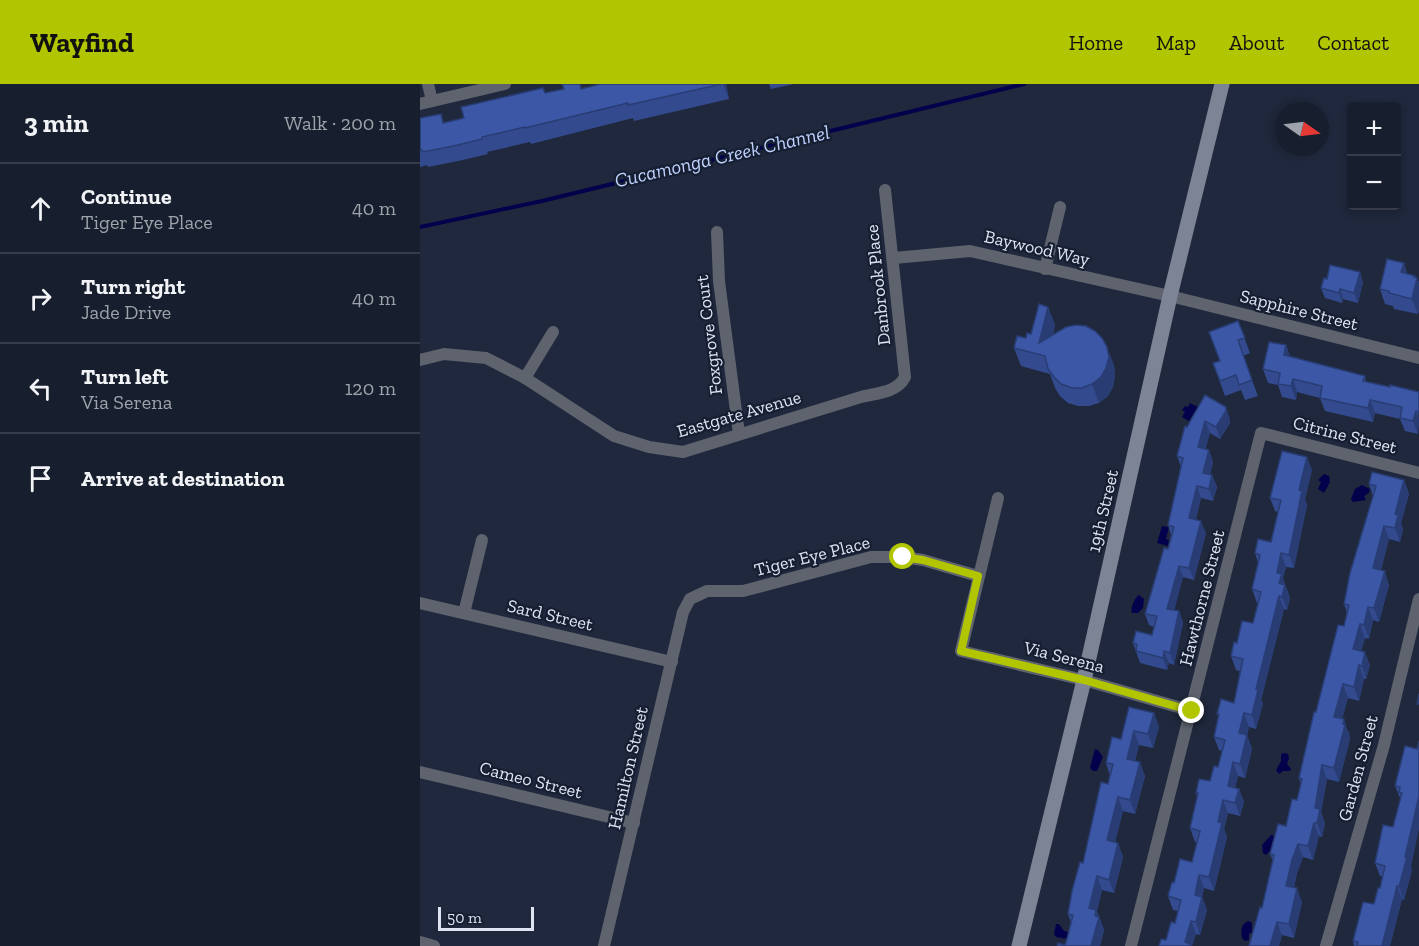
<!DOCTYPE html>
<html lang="en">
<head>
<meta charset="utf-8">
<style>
  :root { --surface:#171e2d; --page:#202735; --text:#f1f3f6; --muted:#9ea2aa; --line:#363c49; --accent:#b1c500 }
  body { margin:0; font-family:"Zilla Slab",serif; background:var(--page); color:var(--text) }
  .controls { position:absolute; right:18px; top:18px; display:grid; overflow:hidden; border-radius:6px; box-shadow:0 3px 9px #0003 }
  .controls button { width:54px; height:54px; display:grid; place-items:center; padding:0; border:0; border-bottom:2px solid var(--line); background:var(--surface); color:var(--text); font:30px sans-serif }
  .compass { position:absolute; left:855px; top:18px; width:54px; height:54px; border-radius:50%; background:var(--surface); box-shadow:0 3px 9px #0003; rotate:104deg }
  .scale { position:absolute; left:18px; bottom:15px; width:96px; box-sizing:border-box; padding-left:6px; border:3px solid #dee4f2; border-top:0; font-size:16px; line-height:21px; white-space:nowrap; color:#dee4f2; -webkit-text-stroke:4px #161e32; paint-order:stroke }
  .stop { position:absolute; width:18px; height:18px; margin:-14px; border:4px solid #b1c500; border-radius:50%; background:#fff }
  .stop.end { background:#b1c500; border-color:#fff; box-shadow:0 2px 6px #0008 }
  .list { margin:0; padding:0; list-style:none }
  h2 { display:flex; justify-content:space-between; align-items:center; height:78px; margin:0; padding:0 24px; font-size:26px }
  h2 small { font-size:20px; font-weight:400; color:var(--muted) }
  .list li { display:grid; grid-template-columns:39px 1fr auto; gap:18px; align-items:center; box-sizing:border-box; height:90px; padding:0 24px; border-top:2px solid var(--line) }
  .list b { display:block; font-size:22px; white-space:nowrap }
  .list p { margin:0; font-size:20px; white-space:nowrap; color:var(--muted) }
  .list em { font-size:20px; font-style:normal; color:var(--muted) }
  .icon { flex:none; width:33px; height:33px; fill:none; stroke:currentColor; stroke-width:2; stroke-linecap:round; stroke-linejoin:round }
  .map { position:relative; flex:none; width:999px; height:862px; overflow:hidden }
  header { display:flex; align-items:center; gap:36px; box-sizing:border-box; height:84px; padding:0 30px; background:var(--accent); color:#111 }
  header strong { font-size:28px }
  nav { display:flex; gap:33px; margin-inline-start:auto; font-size:21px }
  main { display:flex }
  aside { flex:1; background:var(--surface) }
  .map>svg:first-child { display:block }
  .water { fill:#03004c }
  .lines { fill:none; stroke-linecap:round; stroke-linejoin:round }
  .stream { stroke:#03004c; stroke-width:4 }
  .minor { stroke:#5e636e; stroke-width:12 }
  .secondary { stroke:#7c8495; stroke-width:15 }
  .wall { fill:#334b8e }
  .shaded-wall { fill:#293d74 }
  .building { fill:#3b57a5; stroke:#293d74; stroke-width:1.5 }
  .route { stroke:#b1c500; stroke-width:8 }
  .labels { text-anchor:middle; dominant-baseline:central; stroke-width:4.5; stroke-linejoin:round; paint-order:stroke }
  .street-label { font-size:18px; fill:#dee4f2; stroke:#161e32 }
  .water-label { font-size:20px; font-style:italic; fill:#c0d3fe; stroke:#161e32 }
</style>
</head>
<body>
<header>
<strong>Wayfind</strong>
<nav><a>Home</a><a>Map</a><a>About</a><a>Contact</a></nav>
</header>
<main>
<aside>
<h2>3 min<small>Walk · 200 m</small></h2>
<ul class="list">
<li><svg class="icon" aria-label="ahead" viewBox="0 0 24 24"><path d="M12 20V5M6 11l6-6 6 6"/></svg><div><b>Continue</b><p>Tiger Eye Place</p></div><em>40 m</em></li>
<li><svg class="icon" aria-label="right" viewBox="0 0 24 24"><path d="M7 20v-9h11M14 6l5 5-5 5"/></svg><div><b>Turn right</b><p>Jade Drive</p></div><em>40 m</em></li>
<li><svg class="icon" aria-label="left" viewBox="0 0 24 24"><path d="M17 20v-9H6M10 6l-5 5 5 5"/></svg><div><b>Turn left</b><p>Via Serena</p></div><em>120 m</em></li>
<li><svg class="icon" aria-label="arrive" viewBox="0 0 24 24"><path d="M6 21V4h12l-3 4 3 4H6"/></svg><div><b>Arrive at destination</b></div></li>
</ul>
</aside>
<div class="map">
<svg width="999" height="862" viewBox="0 0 999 862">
  <rect width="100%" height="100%" fill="#1f283c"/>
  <!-- water -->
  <g class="water">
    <path d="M770 319 778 323 769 337 762 333 765 328 762 326 765 322 768 323Z"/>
    <path d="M904 390 909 392 910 398 904 409 898 405 901 398 898 396Z"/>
    <path d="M942 401 950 405 949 409 944 412 946 416 933 418 931 415 935 405Z"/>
    <path d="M742 442 749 443 746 455 749 456 748 462 737 459Z"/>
    <path d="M719 511 724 515 723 524 718 529H712C710 525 714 514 719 511Z"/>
    <path d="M675 665 678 666 683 673 677 687H673L670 684Z"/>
    <path d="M865 669 868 670 869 674 867 680 871 685 870 687H863L859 690 856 686 861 677V670Z"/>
    <path d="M851 751H853L856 761 846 771 843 769 842 761Z"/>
    <path d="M829 837 832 839V848L829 850V856L825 857 822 854C821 847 820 840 829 837Z"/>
    <path d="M636 840H639L644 847 648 848V855L636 853 634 850Z"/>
  </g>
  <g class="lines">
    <!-- stream -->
    <path class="stream" d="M0 143 122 117 604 0"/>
    <!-- minor -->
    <g class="minor">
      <path d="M8 0 12 17"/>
      <path d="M0 20 85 0"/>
      <path d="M297 148 299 197 319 350"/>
      <path d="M474 174 550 167 750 212 999 274"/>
      <path d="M625 185 640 123"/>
      <path d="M0 276 24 270 66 274 105 294 194 352 229 363 263 368 441 313C456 309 477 309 485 293L465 106"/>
      <path d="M105 294 133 248"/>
      <path d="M578 414 541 567 664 596 772 627"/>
      <path d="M0 519 252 578"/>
      <path d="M44 529 62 456"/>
      <path d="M0 688 214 739"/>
      <path d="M0 858 14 862"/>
      <path d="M184 862 263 528 270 515 287 507H323L451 473H483L503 476 558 492"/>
      <path d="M711 862 841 349 999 389"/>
      <path d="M906 862 964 661 999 515"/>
    </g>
    <!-- secondary -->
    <path class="secondary" d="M599 862 664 596 750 212 802 0"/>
  </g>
  <!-- wall -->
  <g class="wall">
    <path d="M180 0H306L309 15 214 37 213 34 111 60 110 58 67 68 68 70 43 76 8 83 7 81 0 83V34L21 30 24 39 44 34 123 4 125 9 162 4Z"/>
    <path d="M349 0H374L351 5Z"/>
    <path d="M984 179 987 190 997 194 999 199V225L998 230 974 225 973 222 965 220 960 205Z"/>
    <path d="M907 195 943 198 938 219 923 215 922 219 905 214 901 204Z"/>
    <path d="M628 223 635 241 633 251 694 281 695 292 693 303 688 312 679 319 669 322H658L648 319 640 312 635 304 630 290 601 282 594 264 611 250Z"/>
    <path d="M818 237 830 269 823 272 838 312 825 316 821 306 805 312 793 279 800 277Z"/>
    <path d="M866 261 870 272 945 292 946 298 970 303 999 308 998 350 985 347 980 335 955 329 953 338 905 327 900 314 877 308 876 316 862 313 858 301 848 299 843 285Z"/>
    <path d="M785 311 810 335V339L800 355 790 349 785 365 789 366 793 378 790 390 792 391 797 403 793 417 781 414 776 435 786 449 774 496 763 493 754 526 759 527 763 539 754 581 749 579 747 586 720 579 713 559 732 551 734 543 729 541 725 530 748 465 751 451 748 441 761 383 757 372 767 343Z"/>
    <path d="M892 386 885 415 887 421 874 484 866 483 863 494 870 514 867 526 864 525 841 616 843 619 836 645 829 643 827 651 832 665 825 694 818 692 815 704 819 705 824 718 820 732 808 729 804 745 807 753 794 807 784 804 782 813 787 826 780 851 776 850 772 862H739L746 856 755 839 758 827 753 826 748 812 754 799 772 778 777 759 775 758 770 744 777 713 776 709 790 697 798 683 802 667 799 666 794 653 799 633 797 630 814 619 820 587 816 586 811 572 817 559 833 539 838 519H837L832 505 838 479 835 469 851 458 858 428 855 427 850 414Z"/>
    <path d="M984 396 989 410 981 439 983 445 980 458 969 455 961 486 969 501 959 538 953 536 949 555 945 554 941 567 950 581 946 595H944L939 617 928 614 922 635 929 649 930 655 919 698 907 695 901 728 905 739 902 753 899 752 893 776 883 773 877 789 874 804 882 818 874 854 862 851 859 862H829L842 824 853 777 850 770 866 742 877 716 881 700 879 694 896 628 924 542 927 529 924 520 953 412 949 400Z"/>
    <path d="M734 629 739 643 733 664 719 661 715 677 725 692 715 730 703 727 695 758 698 759 703 773 694 809 682 806 677 827 684 846 680 862H637L645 861 651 839 648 830 663 779 688 700 690 692 686 679 701 655Z"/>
    <path d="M985 662 991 783 992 786 984 816 982 815 970 862H934L933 857 954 820 960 804 963 793 960 792 955 779 973 743 981 714H980L975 702Z"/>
  </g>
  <!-- shaded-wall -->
  <g class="shaded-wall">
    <path d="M303 0H306L309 15Z"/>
    <path d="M984 179 989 195 981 188Z"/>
    <path d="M940 188 943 198 938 219 934 209Z"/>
    <path d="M995 192 997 197V194L999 199V225L998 230 992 215Z"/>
    <path d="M920 205 923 215 922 219 919 209Z"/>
    <path d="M628 223 635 241 626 276 619 259Z"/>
    <path d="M866 261 871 275 864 271Z"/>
    <path d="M687 263 694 281 695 292 693 303 688 312 679 319 672 300Z"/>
    <path d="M873 295 877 308 876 316 871 302Z"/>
    <path d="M950 316 955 329 953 338 948 324Z"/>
    <path d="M806 323 810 335V339L800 355 796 343Z"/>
    <path d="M996 327 999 336 998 350 993 337Z"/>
    <path d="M785 337 790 349 783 375 778 363Z"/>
    <path d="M789 366 793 378 788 400 783 389Z"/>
    <path d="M887 373 892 386 885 415 887 421 874 484 869 471 879 406Z"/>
    <path d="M792 391 797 403 793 417 789 405Z"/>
    <path d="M984 396 989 410 981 439 983 445 980 458 975 444V430Z"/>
    <path d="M777 402 781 414 773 446 769 434Z"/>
    <path d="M781 437 786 449 774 496 769 484Z"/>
    <path d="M964 442 969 455 957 498 953 484Z"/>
    <path d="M861 469 866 483 863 494 870 514 867 526 862 513 857 489Z"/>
    <path d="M759 482 763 493 752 536 747 525Z"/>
    <path d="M965 487 969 501 959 538 954 524Z"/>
    <path d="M859 512 864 525 841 616 843 619 836 645 832 631 836 605Z"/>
    <path d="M948 523 953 536 949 555 944 541Z"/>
    <path d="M759 527 763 539 754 581 750 569Z"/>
    <path d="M940 540 945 554 938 578 933 565Z"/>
    <path d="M744 567 749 579 747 586 743 574Z"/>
    <path d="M945 568 950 581 946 595 942 582Z"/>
    <path d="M939 581 944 595 939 617 934 603Z"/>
    <path d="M923 600 928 614 919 646 914 633Z"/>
    <path d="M734 629 739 643 733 664 728 650Z"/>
    <path d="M824 629 829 643 824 662 819 649Z"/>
    <path d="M924 635 930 655 919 698 914 684Z"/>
    <path d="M714 647 719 661 712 689 707 675Z"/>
    <path d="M827 651 832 665 825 694 820 680Z"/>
    <path d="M720 678 725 692 715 730 710 716Z"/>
    <path d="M813 678 818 692 812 715 808 702Z"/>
    <path d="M902 681 907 695 901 728 905 739 902 753 897 739 895 724Z"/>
    <path d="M819 705 824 718 820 732 815 719Z"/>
    <path d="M999 712V745L991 783 992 786 984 816 979 803Z"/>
    <path d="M698 713 703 727 692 770 687 756Z"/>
    <path d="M803 716 808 729 804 745 807 753 794 807 789 793 798 738Z"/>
    <path d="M894 739 899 752 893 776 888 762Z"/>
    <path d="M698 759 703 773 694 809 689 796Z"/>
    <path d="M878 760 883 773 877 789 871 815 866 802 872 776Z"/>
    <path d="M779 791 784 804 782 813 787 826 780 851 776 838 775 811Z"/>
    <path d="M677 792 682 806 677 827 684 846 680 862H671L669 824Z"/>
    <path d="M977 802 982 815 970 862H962Z"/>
    <path d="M877 804 882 818 874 854 869 840Z"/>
    <path d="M771 837 776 850 772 862H766L765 858Z"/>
    <path d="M857 838 862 851 859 862H850Z"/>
  </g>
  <!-- building -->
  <g class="building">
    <path d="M142 0H160L161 5 180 0H302L208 21V19L105 44V43L62 53V55L38 61 3 68 2 66H0V34L21 30 23 39 44 34 41 23 123 4 125 9 144 5Z"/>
    <path d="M967 175 984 179 981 188 995 192 994 193 997 194 992 215 969 209V207L960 205Z"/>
    <path d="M910 181 940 188 934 209 920 205 919 209 901 204 904 194 907 195Z"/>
    <path d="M619 220 628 223 619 259 646 243 656 241 666 242 675 247 682 254 687 263 689 273 686 284 681 293 672 300 662 304H652L641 300 634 293 628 285 625 272 594 264 597 252 606 254 607 249 611 250Z"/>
    <path d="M818 237 825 254 818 256 832 296 819 301 816 291 800 297 793 279 800 277 789 248Z"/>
    <path d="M849 258 866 261 864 271 945 292 943 297 970 303V301L999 308V328L996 327 993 337 980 334 982 323 950 316 948 324 900 314 902 302 873 295 871 302 858 300 860 289 843 285Z"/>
    <path d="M785 311 806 323V327L796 343 785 337 778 363 789 366 783 389 792 391 789 405 777 402 769 434 781 437 769 484 759 482 747 525 759 527 750 569 744 567 743 574 716 567 717 560 713 559 716 547 732 551 737 532 725 530 744 464 748 465 754 443 748 441 763 374 757 372 765 342 767 343Z"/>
    <path d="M862 367 887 373 879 406 882 407 869 471 861 469 857 489 862 490 859 499 865 501 862 513 859 512 836 605 838 606 832 631 824 629 819 649 827 651 820 680 813 678 808 702 819 705 815 719 803 716 798 738 802 739 789 793 779 791 775 811 782 813 776 838 771 837 765 858 770 860V862H739L741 855 746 856 751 838 755 839 761 816 748 812 752 798 754 799 760 775 772 778 780 747 770 744 778 709H776L779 695 790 697 794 682 798 683 805 656 794 653 799 630H797L801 615 814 619 823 575 811 572 814 558 817 559 822 537 833 539 841 508 832 505 840 471 835 469 838 455 851 458 861 416 850 414Z"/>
    <path d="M952 388 984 396 975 430 978 431 975 444 964 442 953 484 965 487 954 524 948 523 944 541 940 540 933 565 945 568 942 582 939 581 934 603 923 600 914 633 924 635 923 640 925 641 914 684 902 681 895 724 900 725 897 739H894L888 762 878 760 872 776 866 802 877 804 869 840 857 838 850 862H829L840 823 842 824 854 771 850 770 858 740 866 742 872 715 877 716 882 695 879 694 894 628H896L918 541 924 542 929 521 924 520 930 489 956 402 949 400Z"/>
    <path d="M999 610V620H997Z"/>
    <path d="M709 623 734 629 728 650 714 647 707 675 720 678 710 716 698 713 687 756 698 759 689 796 677 792 669 824 676 826 675 832 679 833 671 862H637L638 859 645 861 647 855 653 831 648 830 652 807 660 778 663 779 681 698 688 700 693 680 686 679 692 653 701 655Z"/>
    <path d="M999 657V712L985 773H987L979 803 977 802 962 862H937L938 858 933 857 943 818 954 820 958 804H960L965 782 955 779 963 741 973 743 982 709 979 708 980 703 975 702 985 662 997 665Z"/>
  </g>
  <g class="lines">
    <!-- route -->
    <path class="route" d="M483 473 503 476 558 492 541 567 664 596 772 627"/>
  </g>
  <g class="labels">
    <!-- street labels -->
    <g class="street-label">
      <text transform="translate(617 164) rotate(13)">Baywood Way</text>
      <text transform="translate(458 201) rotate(-96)">Danbrook Place</text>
      <text transform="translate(879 226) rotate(14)">Sapphire Street</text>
      <text transform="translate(289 251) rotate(-97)">Foxgrove Court</text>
      <text transform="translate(319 330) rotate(-16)">Eastgate Avenue</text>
      <text transform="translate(925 351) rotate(14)">Citrine Street</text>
      <text transform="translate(683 427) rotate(-77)">19th Street</text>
      <text transform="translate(392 472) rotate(-14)">Tiger Eye Place</text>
      <text transform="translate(782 514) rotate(-76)">Hawthorne Street</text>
      <text transform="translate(130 531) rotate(13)">Sard Street</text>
      <text transform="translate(644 573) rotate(14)">Via Serena</text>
      <text transform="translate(208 684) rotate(-77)">Hamilton Street</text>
      <text transform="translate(938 684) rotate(-75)">Garden Street</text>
      <text transform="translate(111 696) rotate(14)">Cameo Street</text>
    </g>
    <!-- water labels -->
    <g class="water-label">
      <text transform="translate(302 72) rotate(-13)">Cucamonga Creek Channel</text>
    </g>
  </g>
</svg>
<div class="controls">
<button>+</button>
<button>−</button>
</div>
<svg class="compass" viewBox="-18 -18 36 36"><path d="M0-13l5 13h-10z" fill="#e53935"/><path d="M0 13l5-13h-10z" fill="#9ea2aa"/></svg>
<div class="scale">50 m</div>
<div class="stop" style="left:483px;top:473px"></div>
<div class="stop end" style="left:772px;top:627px"></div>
</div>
</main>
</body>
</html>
